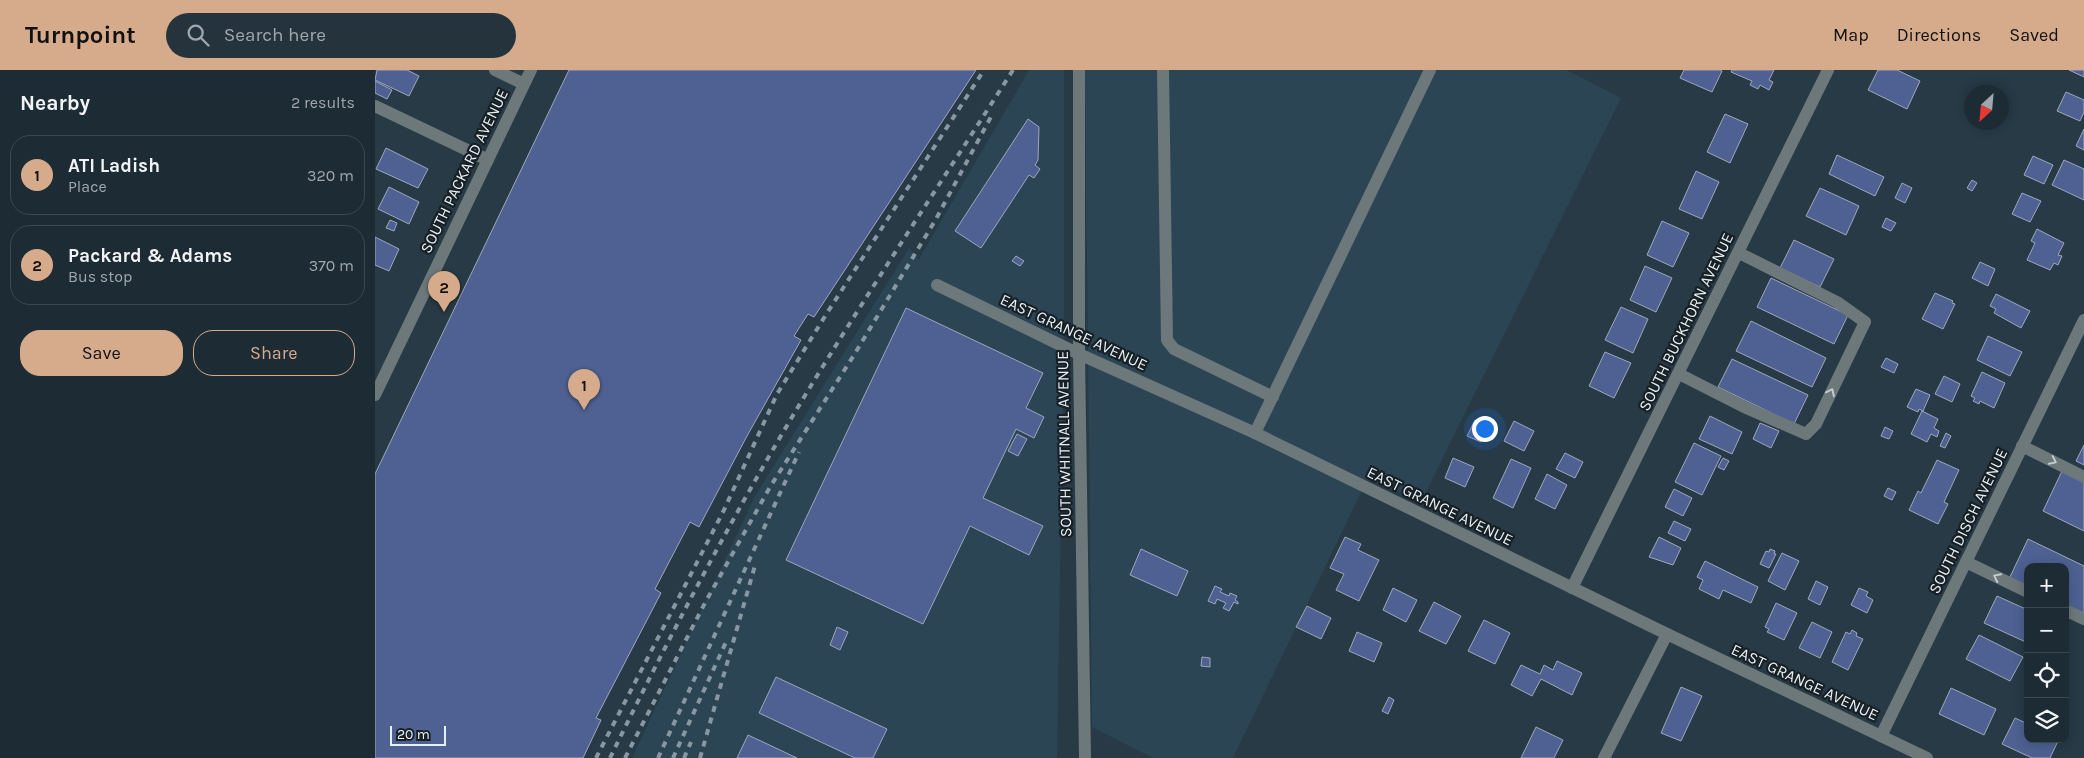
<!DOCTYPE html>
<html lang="en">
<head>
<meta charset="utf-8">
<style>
  :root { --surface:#1d2c34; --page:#25343c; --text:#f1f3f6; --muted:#a0a7ac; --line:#3b484f; --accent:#d6ab8b }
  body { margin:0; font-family:Karla,sans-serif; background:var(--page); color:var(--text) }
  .controls { position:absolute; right:15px; bottom:15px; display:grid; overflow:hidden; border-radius:10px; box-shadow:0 2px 12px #0003 }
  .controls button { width:45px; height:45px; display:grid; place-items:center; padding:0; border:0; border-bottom:1px solid var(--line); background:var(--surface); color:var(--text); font:25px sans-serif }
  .compass { position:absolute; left:1589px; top:15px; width:45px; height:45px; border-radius:50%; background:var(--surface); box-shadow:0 2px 12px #0003; rotate:206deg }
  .scale { position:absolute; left:15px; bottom:12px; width:56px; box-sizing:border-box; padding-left:5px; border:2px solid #e4eff7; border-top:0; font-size:14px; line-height:18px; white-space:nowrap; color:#e4eff7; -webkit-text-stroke:4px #182025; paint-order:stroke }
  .you { position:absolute; left:1109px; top:358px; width:18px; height:18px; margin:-12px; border:4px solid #fff; border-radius:50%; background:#1a73e8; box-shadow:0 0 0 8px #1a73e833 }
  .badge { display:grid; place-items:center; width:32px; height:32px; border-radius:50%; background:var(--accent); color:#111; font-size:16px; font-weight:700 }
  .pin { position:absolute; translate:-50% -41px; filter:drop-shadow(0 1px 2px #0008) }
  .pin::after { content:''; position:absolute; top:26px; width:18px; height:15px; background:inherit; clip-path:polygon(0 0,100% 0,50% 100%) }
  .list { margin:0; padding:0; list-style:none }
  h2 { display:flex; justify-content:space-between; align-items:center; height:65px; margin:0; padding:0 20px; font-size:21px }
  h2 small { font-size:16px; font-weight:400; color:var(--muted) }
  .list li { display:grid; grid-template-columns:32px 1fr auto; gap:15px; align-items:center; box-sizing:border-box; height:80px; margin:0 10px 10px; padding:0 10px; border:1px solid var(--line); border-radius:20px }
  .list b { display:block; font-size:19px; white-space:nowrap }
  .list p { margin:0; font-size:16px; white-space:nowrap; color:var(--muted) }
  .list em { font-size:16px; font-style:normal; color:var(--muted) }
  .actions { display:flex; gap:10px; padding:15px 20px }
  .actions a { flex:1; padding:11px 0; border:1px solid var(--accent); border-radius:20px; text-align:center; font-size:18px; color:var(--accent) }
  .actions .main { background:var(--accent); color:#111 }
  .icon { flex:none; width:28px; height:28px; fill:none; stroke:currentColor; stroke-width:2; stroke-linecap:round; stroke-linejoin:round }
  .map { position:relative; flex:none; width:1709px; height:688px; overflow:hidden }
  header { display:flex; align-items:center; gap:30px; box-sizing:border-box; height:70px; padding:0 25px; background:var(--accent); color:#111 }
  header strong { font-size:24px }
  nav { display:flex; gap:28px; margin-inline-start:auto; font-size:18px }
  .search { width:350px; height:45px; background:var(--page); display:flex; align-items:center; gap:12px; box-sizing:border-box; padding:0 18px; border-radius:28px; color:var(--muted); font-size:19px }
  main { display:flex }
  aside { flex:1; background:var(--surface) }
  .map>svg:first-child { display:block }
  .built { fill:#2b4555 }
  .building { fill:#4e6192; stroke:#9ea7bc }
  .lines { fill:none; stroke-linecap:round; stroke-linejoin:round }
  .minor { stroke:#6d787a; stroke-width:12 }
  .rail { stroke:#8897a1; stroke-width:4; stroke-dasharray:6 6; stroke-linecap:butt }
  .oneway { stroke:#c0cbd2 }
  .labels { text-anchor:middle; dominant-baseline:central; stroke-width:4.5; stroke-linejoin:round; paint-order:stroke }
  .street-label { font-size:16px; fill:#e4eff7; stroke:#182025 }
</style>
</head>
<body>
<header>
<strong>Turnpoint</strong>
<div class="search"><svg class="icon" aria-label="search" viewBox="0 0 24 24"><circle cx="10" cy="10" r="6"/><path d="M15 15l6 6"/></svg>Search here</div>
<nav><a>Map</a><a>Directions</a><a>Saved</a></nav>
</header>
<main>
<aside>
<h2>Nearby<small>2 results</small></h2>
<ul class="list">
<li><span class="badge">1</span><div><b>ATI Ladish</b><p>Place</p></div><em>320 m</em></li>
<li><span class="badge">2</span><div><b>Packard &amp; Adams</b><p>Bus stop</p></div><em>370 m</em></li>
</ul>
<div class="actions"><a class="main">Save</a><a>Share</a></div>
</aside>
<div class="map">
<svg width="1709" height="688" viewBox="0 0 1709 688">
  <rect width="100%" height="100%" fill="#273a46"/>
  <!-- built -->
  <g class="built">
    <path d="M654 0H689V259L682 688H257L380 426 534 178 544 189Z"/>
    <path d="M710 0H1191L1246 28 1046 432 993 408 858 688H778L717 657Z"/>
  </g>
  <!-- building -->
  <g class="building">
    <path d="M2 0H32L44 6 34 26 0 10Z"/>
    <path d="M194 0H601L439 247 433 244 419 266 426 270 372 366 324 457 315 452 280 519 286 523 221 648 226 650 208 688H0V404Z"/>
    <path d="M1309 0H1345L1347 1 1337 22 1305 8Z"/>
    <path d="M1357 0H1399L1394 10 1398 12 1394 20 1385 15 1383 19 1375 15 1377 11 1356 2Z"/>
    <path d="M1503 0H1522L1545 11 1532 39 1493 20Z"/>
    <path d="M1694 0H1709V7Z"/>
    <path d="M0 11 17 20 12 29 0 23Z"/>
    <path d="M1691 22 1709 30V42L1705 51 1682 41Z"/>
    <path d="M1350 44 1373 54 1355 93 1332 82Z"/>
    <path d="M653 49 664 57 663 90 660 95 665 99 659 108 654 105 606 178 580 161Z"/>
    <path d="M1709 59V80L1701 76Z"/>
    <path d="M11 78 53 99 43 118 1 99Z"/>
    <path d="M1462 85 1509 107 1500 126 1454 104Z"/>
    <path d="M1658 86 1678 95 1669 114 1649 105Z"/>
    <path d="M1689 90 1709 99V130L1677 115Z"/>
    <path d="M1321 101 1344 112 1327 149 1304 139Z"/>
    <path d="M1597 110 1602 113 1597 121 1592 118Z"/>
    <path d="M1527 113 1537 118 1530 133 1520 128Z"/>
    <path d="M14 117 44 132 34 154 3 139Z"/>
    <path d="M1445 118 1484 136 1471 165 1431 146Z"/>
    <path d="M1647 123 1666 131 1655 152 1637 144Z"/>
    <path d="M1511 148 1521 153 1516 161 1507 157Z"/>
    <path d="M15 150 22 153 19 161 11 158Z"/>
    <path d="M1287 151 1314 163 1298 197 1272 185Z"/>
    <path d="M1662 159 1689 173 1683 185 1687 186 1683 195 1679 193 1675 200 1652 190 1660 173 1656 171Z"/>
    <path d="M0 167 24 179 14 201 0 195Z"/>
    <path d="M1419 170 1459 189 1445 217 1405 198Z"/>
    <path d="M641 186 649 191 645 196 637 191Z"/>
    <path d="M1605 192 1620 199 1613 216 1597 208Z"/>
    <path d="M1270 196 1297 208 1281 242 1255 230Z"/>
    <path d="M1396 208 1473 245 1459 274 1382 237Z"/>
    <path d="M1560 223 1578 231 1577 233 1580 234 1568 259 1547 249Z"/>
    <path d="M1621 224 1655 241 1646 258 1619 243 1621 239 1615 236Z"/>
    <path d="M1246 237 1273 249 1258 283 1230 270Z"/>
    <path d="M531 238 668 303 651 338 669 347 659 368 641 359 608 428 668 456 654 485 595 456 548 554 411 490Z"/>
    <path d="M1376 251 1451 288 1437 317 1361 281Z"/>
    <path d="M1613 266 1647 282 1635 306 1602 290Z"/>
    <path d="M1230 282 1256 293 1239 328 1214 316Z"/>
    <path d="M1511 288 1523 294 1519 303 1506 297Z"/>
    <path d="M1357 289 1433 325 1419 354 1343 317Z"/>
    <path d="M1607 302 1630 313 1619 338 1605 331 1604 334 1598 331 1600 328 1596 326Z"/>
    <path d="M1569 306 1585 314 1577 332 1560 324Z"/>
    <path d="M1541 319 1555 325 1548 341 1544 339 1543 342 1532 337Z"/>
    <path d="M1547 341 1563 349 1559 358 1564 361 1562 367 1556 364 1552 372 1536 364Z"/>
    <path d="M1335 346 1367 362 1357 384 1324 369Z"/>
    <path d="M1100 350 1113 357 1106 372 1092 366Z"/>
    <path d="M1139 351 1159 361 1149 381 1129 371Z"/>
    <path d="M1385 353 1404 361 1396 378 1378 369Z"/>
    <path d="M1510 357 1518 361 1514 369 1506 366Z"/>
    <path d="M1571 363 1576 366 1570 378 1565 376Z"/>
    <path d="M642 364 652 369 643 386 633 381Z"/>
    <path d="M1319 373 1346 386 1327 425 1300 412Z"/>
    <path d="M1709 375V395L1701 391Z"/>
    <path d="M1190 383 1208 392 1200 408 1181 399Z"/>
    <path d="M1078 388 1099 397 1090 417 1070 408Z"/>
    <path d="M1348 388 1354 391 1349 400 1343 397Z"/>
    <path d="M1136 389 1156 398 1138 438 1118 428Z"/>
    <path d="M1562 390 1584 400 1569 432 1573 434 1563 454 1534 440 1543 421 1546 423Z"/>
    <path d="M1687 401 1709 412V461L1668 441Z"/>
    <path d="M1172 404 1192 415 1180 439 1160 429Z"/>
    <path d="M1513 418 1521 422 1517 430 1509 426Z"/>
    <path d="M1299 419 1317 428 1308 446 1290 437Z"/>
    <path d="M1299 451 1316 459 1310 471 1293 463Z"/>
    <path d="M970 467 986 474 983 480 1004 490 984 531 961 520 969 504 955 498Z"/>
    <path d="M1284 467 1306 478 1298 495 1274 487Z"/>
    <path d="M1653 469 1709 496V543L1690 536V497H1653V518L1634 509Z"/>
    <path d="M766 479 813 501 802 526 755 505Z"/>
    <path d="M1395 479 1400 481 1399 484H1401L1394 498 1385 494 1391 481 1394 482Z"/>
    <path d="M1407 483 1424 491 1410 520 1393 511Z"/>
    <path d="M1330 491 1383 517 1376 533 1348 520 1344 529 1324 519 1328 510 1322 507Z"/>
    <path d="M1441 511 1453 517 1445 535 1433 529Z"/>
    <path d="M840 516 847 519 845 522 854 526 855 523 862 526 860 530 863 532V534L859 532 854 541 848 538 851 533 842 529 840 534 833 531Z"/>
    <path d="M1018 518 1042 530 1031 552 1008 540Z"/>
    <path d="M1484 518 1493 522 1491 526 1498 530 1492 543 1476 535Z"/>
    <path d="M1622 526 1653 540V573L1609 553Z"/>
    <path d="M1059 532 1086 546 1071 574 1044 561Z"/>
    <path d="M1401 533 1422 543 1409 570 1392 562 1394 559 1390 557Z"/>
    <path d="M932 536 956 548 946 569 921 557Z"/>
    <path d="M1109 550 1135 563 1120 594 1093 581Z"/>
    <path d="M1437 552 1457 562 1445 588 1424 578Z"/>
    <path d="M462 557 473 562 465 580 455 575Z"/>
    <path d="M1477 560 1482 563 1481 566 1488 569 1473 600 1457 592 1471 562 1475 564Z"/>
    <path d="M982 562 1007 573 999 592 974 581Z"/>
    <path d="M1604 565 1648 587 1635 611 1591 589Z"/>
    <path d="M827 587 835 588V597L826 596Z"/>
    <path d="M1182 591 1207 603 1197 625 1166 609 1157 626 1136 615 1146 595 1165 604 1169 595 1178 600Z"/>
    <path d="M401 607 512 659 498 688H480L384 643Z"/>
    <path d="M1306 617 1327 626 1306 671 1286 663Z"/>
    <path d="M1576 618 1621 639 1609 665 1564 644Z"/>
    <path d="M1014 627 1019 630 1013 644 1007 641Z"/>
    <path d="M1640 648 1653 654V669H1684L1675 688H1657L1627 674Z"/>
    <path d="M1161 657 1188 670 1179 688H1146Z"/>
    <path d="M373 665 422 688H362Z"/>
  </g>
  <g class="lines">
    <!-- minor -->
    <g class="minor">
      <path d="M120 0 149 14"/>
      <path d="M704 0V284L710 688"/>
      <path d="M788 0 792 270 799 279 898 327"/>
      <path d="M0 36 113 90"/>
      <path d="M562 215 704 284 880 363 1292 564 1552 688"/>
      <path d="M1304 304 1369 337 1431 364 1441 354 1490 252 1462 232 1364 183"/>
      <path d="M0 325 156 0"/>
      <path d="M880 363 1055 0"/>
      <path d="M1647 376 1709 407"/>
      <path d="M1591 492 1653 522"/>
      <path d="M1197 518 1453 0"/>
      <path d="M1690 540 1709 549"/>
      <path d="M1506 666 1709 250"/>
      <path d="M1229 688 1292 564"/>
    </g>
    <!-- rail -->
    <g class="rail">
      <path d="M221 688 349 440 402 324 452 243 609 0"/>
      <path d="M235 688C297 561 363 435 437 314 502 208 571 105 638 0"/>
      <path d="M250 688 331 531 395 417 479 285 561 149 618 43"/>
      <path d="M283 688 424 382"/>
      <path d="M298 688 351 572"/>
      <path d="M309 688 316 672"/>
      <path d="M325 688 381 492"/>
    </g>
  </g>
  <!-- one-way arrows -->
  <defs><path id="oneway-chevron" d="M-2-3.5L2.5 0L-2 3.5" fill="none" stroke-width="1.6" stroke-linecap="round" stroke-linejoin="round" transform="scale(1.25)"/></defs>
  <g class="oneway">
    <use href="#oneway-chevron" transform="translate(1456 322) rotate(-64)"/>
    <use href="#oneway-chevron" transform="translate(1678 391) rotate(26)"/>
    <use href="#oneway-chevron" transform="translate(1622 507) rotate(-154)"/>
  </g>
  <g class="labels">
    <!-- street labels -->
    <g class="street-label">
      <text transform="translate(89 101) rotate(-64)">SOUTH PACKARD AVENUE</text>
      <text transform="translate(1311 252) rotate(-64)">SOUTH BUCKHORN AVENUE</text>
      <text transform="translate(699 262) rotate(25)">EAST GRANGE AVENUE</text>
      <text transform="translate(689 374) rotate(-91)">SOUTH WHITNALL AVENUE</text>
      <text transform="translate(1065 436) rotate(26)">EAST GRANGE AVENUE</text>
      <text transform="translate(1593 451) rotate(-64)">SOUTH DISCH AVENUE</text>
      <text transform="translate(1430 612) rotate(25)">EAST GRANGE AVENUE</text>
    </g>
  </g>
</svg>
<div class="controls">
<button>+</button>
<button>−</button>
<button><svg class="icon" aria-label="locate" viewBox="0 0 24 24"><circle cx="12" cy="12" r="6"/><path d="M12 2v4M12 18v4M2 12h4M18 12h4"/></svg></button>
<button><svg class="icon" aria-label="layers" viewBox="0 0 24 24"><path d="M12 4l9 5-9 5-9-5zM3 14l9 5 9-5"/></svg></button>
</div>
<svg class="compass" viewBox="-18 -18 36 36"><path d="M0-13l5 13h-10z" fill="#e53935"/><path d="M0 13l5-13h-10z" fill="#a0a7ac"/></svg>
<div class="scale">20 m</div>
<div class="you"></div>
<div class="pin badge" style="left:209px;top:340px">1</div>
<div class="pin badge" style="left:69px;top:242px">2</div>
</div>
</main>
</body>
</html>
